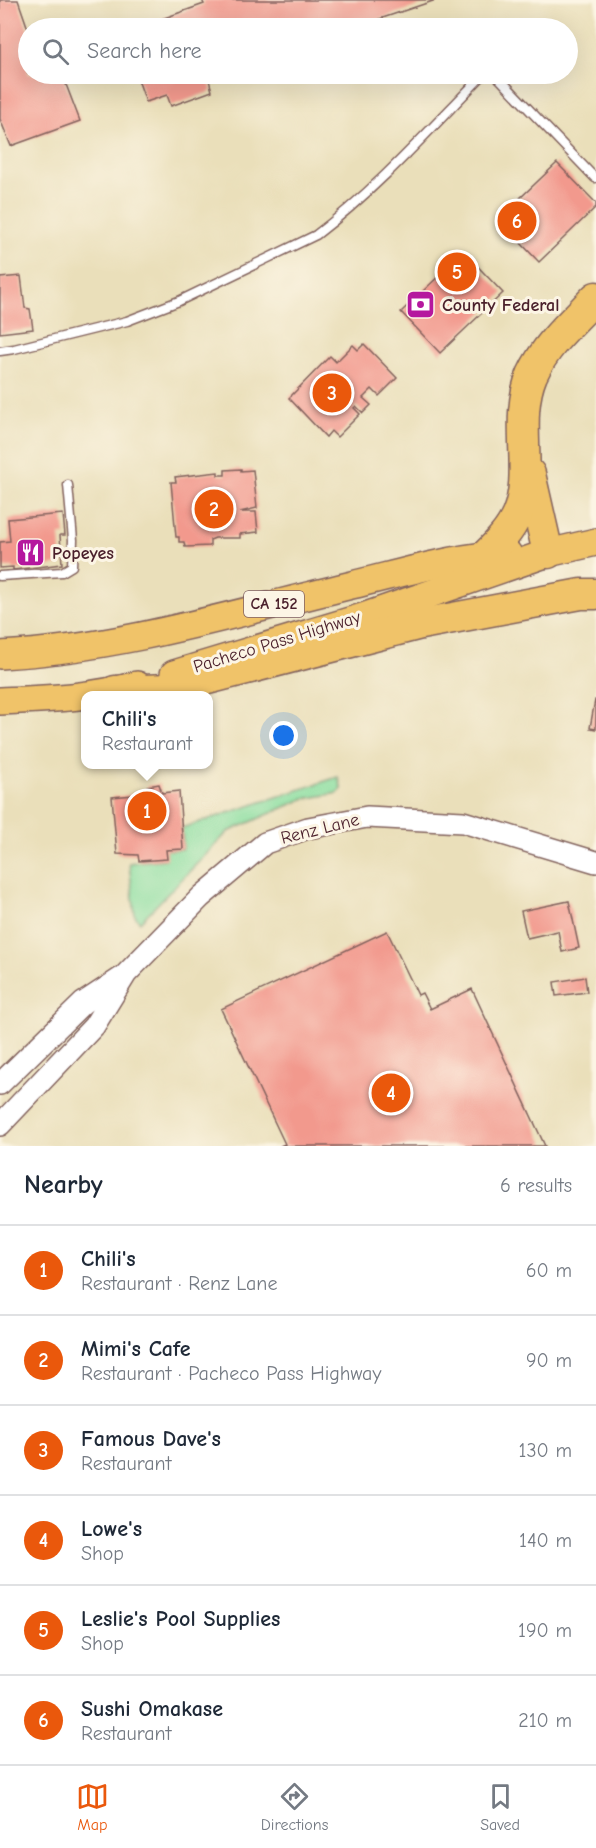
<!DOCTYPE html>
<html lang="en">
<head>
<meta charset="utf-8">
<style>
  :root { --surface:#fff; --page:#f6f6f7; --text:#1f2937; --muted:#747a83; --line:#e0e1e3; --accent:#ea580c }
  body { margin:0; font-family:"Comic Neue",sans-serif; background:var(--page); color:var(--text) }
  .you { position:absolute; left:284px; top:736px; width:21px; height:21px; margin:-15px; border:4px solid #fff; border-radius:50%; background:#1a73e8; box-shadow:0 0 0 9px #1a73e833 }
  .badge { display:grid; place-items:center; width:39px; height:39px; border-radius:50%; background:var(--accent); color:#fff; font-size:20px; font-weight:700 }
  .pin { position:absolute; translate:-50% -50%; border:3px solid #fff; box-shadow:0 2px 6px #0006 }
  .popup { position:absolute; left:81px; top:691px; width:132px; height:78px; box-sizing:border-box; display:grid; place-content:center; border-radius:12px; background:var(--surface); filter:drop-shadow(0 2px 4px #0005); font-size:20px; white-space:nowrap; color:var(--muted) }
  .popup b { font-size:22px; color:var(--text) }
  .popup::after { content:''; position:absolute; left:50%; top:100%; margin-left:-12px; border:12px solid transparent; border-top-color:var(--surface) }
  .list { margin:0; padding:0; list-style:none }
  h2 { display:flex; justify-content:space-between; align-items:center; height:78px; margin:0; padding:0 24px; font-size:26px }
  h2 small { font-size:20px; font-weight:400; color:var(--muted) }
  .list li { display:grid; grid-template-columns:39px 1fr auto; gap:18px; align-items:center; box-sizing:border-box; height:90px; padding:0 24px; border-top:2px solid var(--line) }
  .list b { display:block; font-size:22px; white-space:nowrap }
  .list p { margin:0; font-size:20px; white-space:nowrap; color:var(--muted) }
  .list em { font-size:20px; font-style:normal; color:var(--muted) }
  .icon { flex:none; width:33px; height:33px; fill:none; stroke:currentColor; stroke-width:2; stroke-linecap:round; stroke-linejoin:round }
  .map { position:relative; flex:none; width:596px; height:1146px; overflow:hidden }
  .search { position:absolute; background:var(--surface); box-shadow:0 6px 24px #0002; left:18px; right:18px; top:18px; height:66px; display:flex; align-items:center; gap:15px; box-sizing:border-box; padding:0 21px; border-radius:33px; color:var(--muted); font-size:22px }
  .sheet { height:618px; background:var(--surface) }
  nav { display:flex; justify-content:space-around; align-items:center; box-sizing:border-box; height:84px; border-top:2px solid var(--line); background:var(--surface); font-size:16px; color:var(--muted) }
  nav a { display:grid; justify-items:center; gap:3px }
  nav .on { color:var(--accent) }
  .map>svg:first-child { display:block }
  .green { fill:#8bdea0; stroke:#6a7e66; stroke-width:1.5 }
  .building { fill:#f2998d }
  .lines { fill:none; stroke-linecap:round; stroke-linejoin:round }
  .service-casing { stroke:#82625d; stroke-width:11 }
  .tertiary-casing { stroke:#82625d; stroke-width:24 }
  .trunk-casing { stroke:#82625d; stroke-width:30 }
  .motorway-casing { stroke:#82625d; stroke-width:33 }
  .service { stroke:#fff; stroke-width:8 }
  .tertiary { stroke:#fff; stroke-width:21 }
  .trunk { stroke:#f0c369; stroke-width:27 }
  .motorway { stroke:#f0c369; stroke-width:30 }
  .labels { text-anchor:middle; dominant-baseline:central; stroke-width:6; stroke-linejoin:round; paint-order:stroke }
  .shield { fill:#fcf5e5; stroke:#7f5f63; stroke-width:1.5 }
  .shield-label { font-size:16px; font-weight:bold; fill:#4a1f2b }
  .poi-label { font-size:18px; font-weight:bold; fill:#4a1f2b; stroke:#fcf5e5; text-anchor:start }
  .street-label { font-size:18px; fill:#4a1f2b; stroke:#fcf5e5 }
</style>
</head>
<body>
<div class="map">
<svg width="596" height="1146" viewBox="0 0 596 1146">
  <rect width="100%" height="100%" fill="#fcf5e5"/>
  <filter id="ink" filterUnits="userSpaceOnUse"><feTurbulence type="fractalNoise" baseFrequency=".0167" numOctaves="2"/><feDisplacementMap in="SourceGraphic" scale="12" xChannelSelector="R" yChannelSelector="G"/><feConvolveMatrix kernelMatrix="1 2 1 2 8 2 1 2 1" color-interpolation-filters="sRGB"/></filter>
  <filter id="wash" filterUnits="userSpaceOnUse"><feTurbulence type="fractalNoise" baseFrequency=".008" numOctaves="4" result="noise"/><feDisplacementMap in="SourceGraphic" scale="24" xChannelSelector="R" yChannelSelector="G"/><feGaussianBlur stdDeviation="1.35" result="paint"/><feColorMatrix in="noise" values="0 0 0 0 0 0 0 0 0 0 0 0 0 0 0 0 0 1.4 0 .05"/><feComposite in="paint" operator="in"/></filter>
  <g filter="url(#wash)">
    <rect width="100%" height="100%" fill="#eadfba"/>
    <!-- green -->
    <path class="green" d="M338 777 342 789 338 793 303 799 228 832 140 922 135 916 129 863 166 859V850L183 849 182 828Z"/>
    <g id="blocks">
      <!-- building -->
      <g class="building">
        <path d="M0 0H18L28 29V74H62L80 121 11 146 0 119Z"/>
        <path d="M202 0H436L353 28H136L204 4Z"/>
        <path d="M136 74H227L209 80 212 91 171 106 167 95 146 102Z"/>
        <path d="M557 163 596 203V207L539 262 498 219Z"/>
        <path d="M464 252 503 293 440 353 401 312Z"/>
        <path d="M21 276 25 308 30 309 33 329 0 333V278Z"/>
        <path d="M364 344 397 378 379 396 372 389 363 398 371 405 363 413 356 406 354 408 360 414 337 437 331 431 326 437 289 398 330 356 336 362 353 345 358 350Z"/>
        <path d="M241 469V471L253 470 257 508 240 512H256L258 532 240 534V538H215L210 540V546L185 547 184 542H179V537H176L171 482H176L175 477 218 472V475H225V470Z"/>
        <path d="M63 514 65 535H60L62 564 13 570V567L0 568V542L10 541 8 519Z"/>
        <path d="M595 700H596V729L590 728Z"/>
        <path d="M159 784 162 793 179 791 183 849 166 850 167 859 139 861 138 855 117 854 112 797 145 794 148 792 147 786Z"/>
        <path d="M569 901 579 948 562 952 558 931 527 938 521 911Z"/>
        <path d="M387 931 418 995 422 993 430 1009 472 989 545 1146H280L285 1144 221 1009Z"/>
        <path d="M585 977 587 992 556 996 554 982Z"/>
      </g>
    </g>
  </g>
  <g filter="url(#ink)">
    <use href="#blocks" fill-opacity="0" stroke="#82625d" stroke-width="1.5"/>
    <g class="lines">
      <defs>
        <g id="service">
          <path d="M495 74 595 178"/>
          <path d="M0 351 14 349 127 321 179 301 316 235C378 188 430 129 484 74"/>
          <path d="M0 576 62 572 72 566 73 540 68 485"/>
        </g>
        <g id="tertiary">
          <path d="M0 1084 83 1003 121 978"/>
          <path d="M0 1125 94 1026 126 974 201 897 265 843 308 828 367 817 463 822 596 862"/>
        </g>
        <g id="trunk">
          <path d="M0 655C119 649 236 613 352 585 402 573 457 556 508 554"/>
          <path d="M174 674 363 617 548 553 596 542"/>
          <path d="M0 701C46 699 92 698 137 685"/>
        </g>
        <g id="motorway">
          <path d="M530 474 548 553"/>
          <path d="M486 555C498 543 510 531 517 515 535 473 513 420 532 375 546 344 573 321 596 297"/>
          <path d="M115 691 169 689 421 624 581 594H596"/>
        </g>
      </defs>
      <!-- service casing -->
      <use href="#service" class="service-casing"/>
      <!-- tertiary casing -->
      <use href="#tertiary" class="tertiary-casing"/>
      <!-- trunk casing -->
      <use href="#trunk" class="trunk-casing"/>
      <!-- motorway casing -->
      <use href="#motorway" class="motorway-casing"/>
      <!-- service -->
      <use href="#service" class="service"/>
      <!-- tertiary -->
      <use href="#tertiary" class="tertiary"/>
      <!-- trunk -->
      <use href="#trunk" class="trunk"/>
      <!-- motorway -->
      <use href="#motorway" class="motorway"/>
    </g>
  </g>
  <!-- icons -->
  <defs>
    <symbol id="bank-square" viewBox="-11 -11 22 22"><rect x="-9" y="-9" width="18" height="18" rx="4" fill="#b5179e" stroke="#fcf5e5"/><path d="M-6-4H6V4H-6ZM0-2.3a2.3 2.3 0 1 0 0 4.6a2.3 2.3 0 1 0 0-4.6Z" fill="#fff"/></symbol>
    <symbol id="restaurant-square" viewBox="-11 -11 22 22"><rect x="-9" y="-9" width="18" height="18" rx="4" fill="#b5179e" stroke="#fcf5e5"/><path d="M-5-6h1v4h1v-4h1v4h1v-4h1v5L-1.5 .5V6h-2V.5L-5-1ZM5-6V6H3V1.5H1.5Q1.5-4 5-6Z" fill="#fff"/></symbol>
  </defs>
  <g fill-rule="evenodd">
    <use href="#bank-square" x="404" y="288" width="33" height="33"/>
    <use href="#restaurant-square" x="14" y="536" width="33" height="33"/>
  </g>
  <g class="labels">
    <!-- shield labels -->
    <rect class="shield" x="244" y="591" width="60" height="26" rx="4.5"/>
    <g class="shield-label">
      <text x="274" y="604">CA 152</text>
    </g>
    <!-- poi labels -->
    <g class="poi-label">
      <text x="442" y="305">County Federal</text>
      <text x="52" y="553">Popeyes</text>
    </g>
    <!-- street labels -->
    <g class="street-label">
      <text transform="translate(277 642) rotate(-17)">Pacheco Pass Highway</text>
      <text transform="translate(320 829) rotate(-14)">Renz Lane</text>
    </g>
  </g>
</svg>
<div class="you"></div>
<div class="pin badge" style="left:147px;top:811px">1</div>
<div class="popup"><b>Chili's</b>Restaurant</div>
<div class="pin badge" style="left:214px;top:509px">2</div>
<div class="pin badge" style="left:332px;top:393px">3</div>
<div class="pin badge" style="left:391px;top:1093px">4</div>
<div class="pin badge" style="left:457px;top:272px">5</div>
<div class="pin badge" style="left:517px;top:221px">6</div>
<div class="search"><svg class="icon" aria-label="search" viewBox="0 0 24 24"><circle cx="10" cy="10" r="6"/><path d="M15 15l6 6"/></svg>Search here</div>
</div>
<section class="sheet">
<h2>Nearby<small>6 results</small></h2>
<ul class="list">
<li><span class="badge">1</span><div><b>Chili's</b><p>Restaurant · Renz Lane</p></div><em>60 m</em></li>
<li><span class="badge">2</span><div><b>Mimi's Cafe</b><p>Restaurant · Pacheco Pass Highway</p></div><em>90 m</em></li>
<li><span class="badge">3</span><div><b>Famous Dave's</b><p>Restaurant</p></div><em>130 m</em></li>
<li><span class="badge">4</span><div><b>Lowe's</b><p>Shop</p></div><em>140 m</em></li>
<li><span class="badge">5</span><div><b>Leslie's Pool Supplies</b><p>Shop</p></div><em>190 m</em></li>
<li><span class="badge">6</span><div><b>Sushi Omakase</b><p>Restaurant</p></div><em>210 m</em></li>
</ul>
</section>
<nav>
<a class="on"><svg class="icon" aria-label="map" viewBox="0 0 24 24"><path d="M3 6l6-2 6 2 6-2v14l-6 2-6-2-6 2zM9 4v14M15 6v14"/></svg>Map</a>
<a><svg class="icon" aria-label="directions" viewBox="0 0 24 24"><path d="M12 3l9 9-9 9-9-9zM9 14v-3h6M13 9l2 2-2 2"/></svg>Directions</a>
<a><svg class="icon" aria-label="saved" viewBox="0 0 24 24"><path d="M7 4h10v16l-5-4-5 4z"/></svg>Saved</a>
</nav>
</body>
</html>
